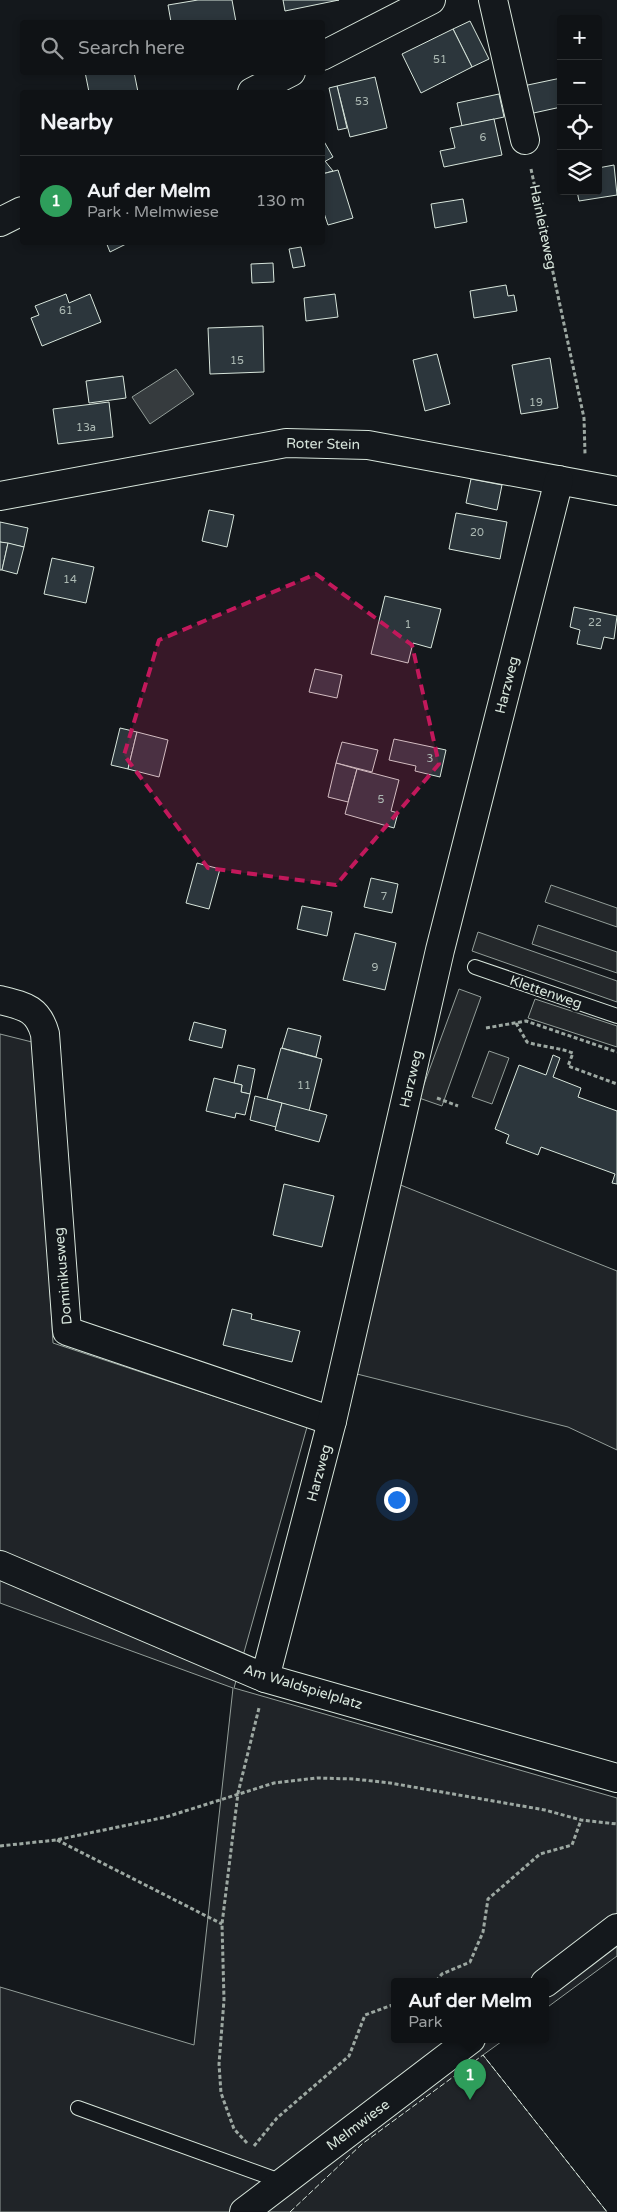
<!DOCTYPE html>
<html lang="en">
<head>
<meta charset="utf-8">
<style>
  :root { --surface:#0f1215; --page:#1d2022; --text:#f1f3f6; --muted:#9b9ea0; --line:#2f3234; --accent:#ffb74d }
  body { margin:0; font-family:"Varela Round",sans-serif; background:var(--page); color:var(--text) }
  .controls { position:absolute; right:15px; top:15px; display:grid; overflow:hidden; border-radius:5px; box-shadow:0 2px 8px #0003 }
  .controls button { width:45px; height:45px; display:grid; place-items:center; padding:0; border:0; border-bottom:1px solid var(--line); background:var(--surface); color:var(--text); font:25px sans-serif }
  .you { position:absolute; left:396px; top:1499px; width:18px; height:18px; margin:-12px; border:4px solid #fff; border-radius:50%; background:#1a73e8; box-shadow:0 0 0 8px #1a73e833 }
  .badge { display:grid; place-items:center; width:32px; height:32px; border-radius:50%; background:var(--accent); color:#fff; font-size:16px; font-weight:700 }
  .pin { position:absolute; translate:-50% -41px; filter:drop-shadow(0 1px 2px #0008) }
  .pin::after { content:''; position:absolute; top:26px; width:18px; height:15px; background:inherit; clip-path:polygon(0 0,100% 0,50% 100%) }
  .popup { position:absolute; left:391px; top:1978px; width:158px; height:65px; box-sizing:border-box; display:grid; place-content:center; border-radius:5px; background:var(--surface); filter:drop-shadow(0 1px 4px #0005); font-size:16px; white-space:nowrap; color:var(--muted) }
  .popup b { font-size:19px; color:var(--text) }
  .popup::after { content:''; position:absolute; left:50%; top:100%; margin-left:-10px; border:10px solid transparent; border-top-color:var(--surface) }
  .list { margin:0; padding:0; list-style:none }
  h2 { display:flex; justify-content:space-between; align-items:center; height:65px; margin:0; padding:0 20px; font-size:21px }
  h2 small { font-size:16px; font-weight:400; color:var(--muted) }
  .list li { display:grid; grid-template-columns:32px 1fr auto; gap:15px; align-items:center; box-sizing:border-box; height:90px; padding:0 20px; border-top:1px solid var(--line) }
  .list b { display:block; font-size:19px; white-space:nowrap }
  .list p { margin:0; font-size:16px; white-space:nowrap; color:var(--muted) }
  .list em { font-size:16px; font-style:normal; color:var(--muted) }
  .icon { flex:none; width:28px; height:28px; fill:none; stroke:currentColor; stroke-width:2; stroke-linecap:round; stroke-linejoin:round }
  .map { position:relative; flex:none; width:617px; height:2212px; overflow:hidden }
  .search { position:absolute; background:var(--surface); box-shadow:0 2px 8px #0003; left:20px; top:20px; width:305px; height:55px; display:flex; align-items:center; gap:12px; box-sizing:border-box; padding:0 18px; border-radius:5px; color:var(--muted); font-size:19px }
  .panel { position:absolute; background:var(--surface); box-shadow:0 2px 8px #0003; left:20px; top:90px; width:305px; height:155px; border-radius:5px }
  .map>svg:first-child { display:block }
  .green { fill:#202428; stroke:#939e99 }
  .parking { fill:#24282b; stroke:#939e99 }
  .water { fill:#363b3e; stroke:#939e99 }
  .building { fill:#2c363c; stroke:#d8e6dc }
  .lines { fill:none; stroke-linecap:round; stroke-linejoin:round }
  .service-casing { stroke:#d8e6dc; stroke-width:16 }
  .minor-casing { stroke:#d8e6dc; stroke-width:30 }
  .path { stroke:#9da8a2; stroke-width:3; stroke-dasharray:4 2.5; stroke-linecap:butt }
  .service { stroke:#14181c; stroke-width:14 }
  .minor { stroke:#14181c; stroke-width:28 }
  .fence { stroke:#d8e6dc; stroke-width:1; stroke-dasharray:6 2.5; stroke-linecap:butt }
  .marked { fill:#c2185b; fill-opacity:0.2; stroke:#c2185b; stroke-width:4; stroke-dasharray:10 6; stroke-linejoin:round }
  .labels { text-anchor:middle; dominant-baseline:central; stroke-width:4; stroke-linejoin:round; paint-order:stroke }
  .number-label { font-size:11px; fill:#adbab4 }
  .street-label { font-size:14px; fill:#d8e6dc; stroke:#14181c }
</style>
</head>
<body>
<div class="map">
<svg width="617" height="2212" viewBox="0 0 617 2212">
  <rect width="100%" height="100%" fill="#14181c"/>
  <!-- green -->
  <g class="green">
    <path d="M0 1034 36 1043 53 1343 307 1427 234 1688 617 1798V1956L545 2009V1981H395V2039H505L483 2055 607 2212H0V1987L194 2045 233 1688 0 1603Z"/>
    <path d="M398 1184 617 1271V1450L568 1427 357 1374Z"/>
  </g>
  <!-- parking -->
  <g class="parking">
    <path d="M551 885 617 908V927L545 902Z"/>
    <path d="M538 925 617 952V973L532 944Z"/>
    <path d="M478 932 617 981V1002L472 951Z"/>
    <path d="M459 989 481 997 442 1106 419 1098Z"/>
    <path d="M535 999 617 1026V1047L528 1018Z"/>
    <path d="M489 1051 509 1058 492 1104 472 1097Z"/>
  </g>
  <!-- water -->
  <path class="water" d="M176 369 194 394 150 424 132 397Z"/>
  <!-- building -->
  <g class="building">
    <path d="M198 0H232L236 22H171L168 5Z"/>
    <path d="M283 0H339L285 11Z"/>
    <path d="M470 21 489 59 472 67 453 29Z"/>
    <path d="M453 29 472 67 421 93 402 54Z"/>
    <path d="M85 72H134L138 92H89Z"/>
    <path d="M375 77 387 128 350 137 337 86Z"/>
    <path d="M561 78V107L529 114 523 86Z"/>
    <path d="M337 86 347 128 338 130 329 88Z"/>
    <path d="M499 94 504 117 462 126 457 103Z"/>
    <path d="M494 119 502 155 444 167 440 151 455 148 450 128Z"/>
    <path d="M322 138 333 157 322 163Z"/>
    <path d="M325 161 333 171 322 174V163Z"/>
    <path d="M614 165 617 195 579 201 577 191H598V168Z"/>
    <path d="M338 170 353 218 328 225 322 207V174Z"/>
    <path d="M463 199 467 222 435 228 431 204Z"/>
    <path d="M106 242H130L110 252Z"/>
    <path d="M301 247 305 266 293 268 289 249Z"/>
    <path d="M273 263 274 282 252 283 251 264Z"/>
    <path d="M506 285 508 296 514 295 517 311 474 318 470 291Z"/>
    <path d="M66 294 69 303 90 294 101 322 42 346 31 318 39 315 35 306Z"/>
    <path d="M335 294 338 317 306 321 304 298Z"/>
    <path d="M263 326 264 372 210 374 208 328Z"/>
    <path d="M437 354 450 404 425 411 413 360Z"/>
    <path d="M550 358 558 408 521 414 512 365Z"/>
    <path d="M123 376 126 398 89 403 86 381Z"/>
    <path d="M109 402 113 437 58 444 53 409Z"/>
    <path d="M471 479 502 485 497 510 466 503Z"/>
    <path d="M209 510 234 515 227 547 202 541Z"/>
    <path d="M456 513 507 522 500 559 449 549Z"/>
    <path d="M0 522 28 528 24 547 0 542Z"/>
    <path d="M0 542 8 543 2 570H0Z"/>
    <path d="M8 543 24 547 17 574 2 570Z"/>
    <path d="M52 558 94 567 86 603 44 594Z"/>
    <path d="M385 596 441 609 431 648 413 643 408 663 371 654Z"/>
    <path d="M574 607 617 616 614 639 604 637 601 649 577 644 580 630 570 627Z"/>
    <path d="M315 669 342 675 337 698 309 692Z"/>
    <path d="M120 728 137 732 128 769 111 765Z"/>
    <path d="M137 732 168 740 159 777 128 769Z"/>
    <path d="M394 739 446 750 440 777 415 771 416 766 389 760Z"/>
    <path d="M342 742 378 750 372 772 336 763Z"/>
    <path d="M336 763 357 769 348 802 328 797Z"/>
    <path d="M357 769 399 780 391 811 398 813 394 828 345 814Z"/>
    <path d="M197 863 220 869 209 909 186 903Z"/>
    <path d="M371 878 398 884 392 913 364 907Z"/>
    <path d="M302 906 332 912 327 936 297 929Z"/>
    <path d="M355 933 396 943 385 990 343 980Z"/>
    <path d="M194 1022 226 1030 222 1048 189 1040Z"/>
    <path d="M288 1028 321 1036 316 1057 282 1048Z"/>
    <path d="M281 1048 322 1059 309 1111 267 1099Z"/>
    <path d="M553 1055 560 1058 553 1077 581 1088 578 1097 617 1111V1184L612 1183 615 1174 541 1147 538 1155 506 1143 509 1135 495 1129 519 1065 546 1075Z"/>
    <path d="M238 1065 255 1069 250 1094 241 1092 242 1085 234 1083Z"/>
    <path d="M214 1078 242 1085 241 1092 250 1094 245 1115 236 1113 235 1118 206 1111Z"/>
    <path d="M255 1096 282 1103 276 1127 250 1120Z"/>
    <path d="M282 1103 327 1115 319 1142 275 1130Z"/>
    <path d="M284 1184 334 1196 322 1247 273 1235Z"/>
    <path d="M232 1309 252 1314 251 1319 300 1331 292 1362 223 1345Z"/>
  </g>
  <g class="lines">
    <defs>
      <g id="service">
        <path d="M475 967 617 1016"/>
        <path d="M78 2108 283 2182"/>
      </g>
      <g id="minor">
        <path d="M493 0 525 140"/>
        <path d="M322 56 431 0"/>
        <path d="M252 92 291 72"/>
        <path d="M0 222 22 211"/>
        <path d="M0 496 286 443 368 445 617 491"/>
        <path d="M0 1000C24 1006 38 1008 45 1034L67 1331 332 1421"/>
        <path d="M0 1565 265 1678 617 1778"/>
        <path d="M265 1678 332 1421 440 950 559 480"/>
        <path d="M545 1983 617 1928"/>
        <path d="M244 2212 471 2039"/>
      </g>
    </defs>
    <!-- service casing -->
    <use href="#service" class="service-casing"/>
    <!-- minor casing -->
    <use href="#minor" class="minor-casing"/>
    <!-- path -->
    <g class="path">
      <path d="M531 169 584 418 585 454"/>
      <path d="M516 1023 527 1042C542 1047 557 1047 573 1053L568 1066 617 1084"/>
      <path d="M486 1028 526 1021 617 1052"/>
      <path d="M437 1098 458 1106"/>
      <path d="M57 1840 222 1924"/>
      <path d="M0 1846 56 1840 166 1817 274 1783 317 1778 354 1779 390 1783 545 1810 581 1820 617 1824"/>
      <path d="M436 1981 442 1974 470 1962 483 1932 488 1899 540 1854 572 1845 581 1820"/>
      <path d="M247 2143 234 2129 221 2093 219 2064 224 2000 222 1924 238 1793 259 1708"/>
      <path d="M254 2146 277 2118 349 2056 365 2015 395 2004"/>
    </g>
    <!-- service -->
    <use href="#service" class="service"/>
    <!-- minor -->
    <use href="#minor" class="minor"/>
    <!-- fence -->
    <path class="fence" d="M290 2212 362 2144 483 2055 607 2212"/>
  </g>
  <!-- marked area -->
  <path class="marked" d="M316 574 412 645 439 764 336 885 208 868 124 755 159 640Z"/>
  <g class="labels">
    <!-- number labels -->
    <g class="number-label">
      <text x="440" y="59">51</text>
      <text x="362" y="101">53</text>
      <text x="483" y="137">6</text>
      <text x="66" y="310">61</text>
      <text x="237" y="360">15</text>
      <text x="536" y="402">19</text>
      <text x="86" y="427">13a</text>
      <text x="477" y="532">20</text>
      <text x="70" y="579">14</text>
      <text x="595" y="622">22</text>
      <text x="408" y="624">1</text>
      <text x="430" y="758">3</text>
      <text x="381" y="799">5</text>
      <text x="384" y="896">7</text>
      <text x="375" y="967">9</text>
      <text x="304" y="1085">11</text>
    </g>
    <!-- street labels -->
    <g class="street-label">
      <text transform="translate(543 227) rotate(78)">Hainleiteweg</text>
      <text transform="translate(323 444) rotate(1)">Roter Stein</text>
      <text transform="translate(507 685) rotate(-76)">Harzweg</text>
      <text transform="translate(546 992) rotate(19)">Klettenweg</text>
      <text transform="translate(411 1079) rotate(-77)">Harzweg</text>
      <text transform="translate(63 1276) rotate(-95)">Dominikusweg</text>
      <text transform="translate(319 1473) rotate(-75)">Harzweg</text>
      <text transform="translate(303 1687) rotate(17)">Am Waldspielplatz</text>
      <text transform="translate(358 2125) rotate(-37)">Melmwiese</text>
    </g>
  </g>
</svg>
<div class="controls">
<button>+</button>
<button>−</button>
<button><svg class="icon" aria-label="locate" viewBox="0 0 24 24"><circle cx="12" cy="12" r="6"/><path d="M12 2v4M12 18v4M2 12h4M18 12h4"/></svg></button>
<button><svg class="icon" aria-label="layers" viewBox="0 0 24 24"><path d="M12 4l9 5-9 5-9-5zM3 14l9 5 9-5"/></svg></button>
</div>
<div class="you"></div>
<div class="pin badge" style="left:470px;top:2100px;background:#2e9e5b">1</div>
<div class="popup"><b>Auf der Melm</b>Park</div>
<div class="search"><svg class="icon" aria-label="search" viewBox="0 0 24 24"><circle cx="10" cy="10" r="6"/><path d="M15 15l6 6"/></svg>Search here</div>
<section class="panel">
<h2>Nearby<small></small></h2>
<ul class="list">
<li><span class="badge" style="background:#2e9e5b">1</span><div><b>Auf der Melm</b><p>Park · Melmwiese</p></div><em>130 m</em></li>
</ul>
</section>
</div>
</body>
</html>
